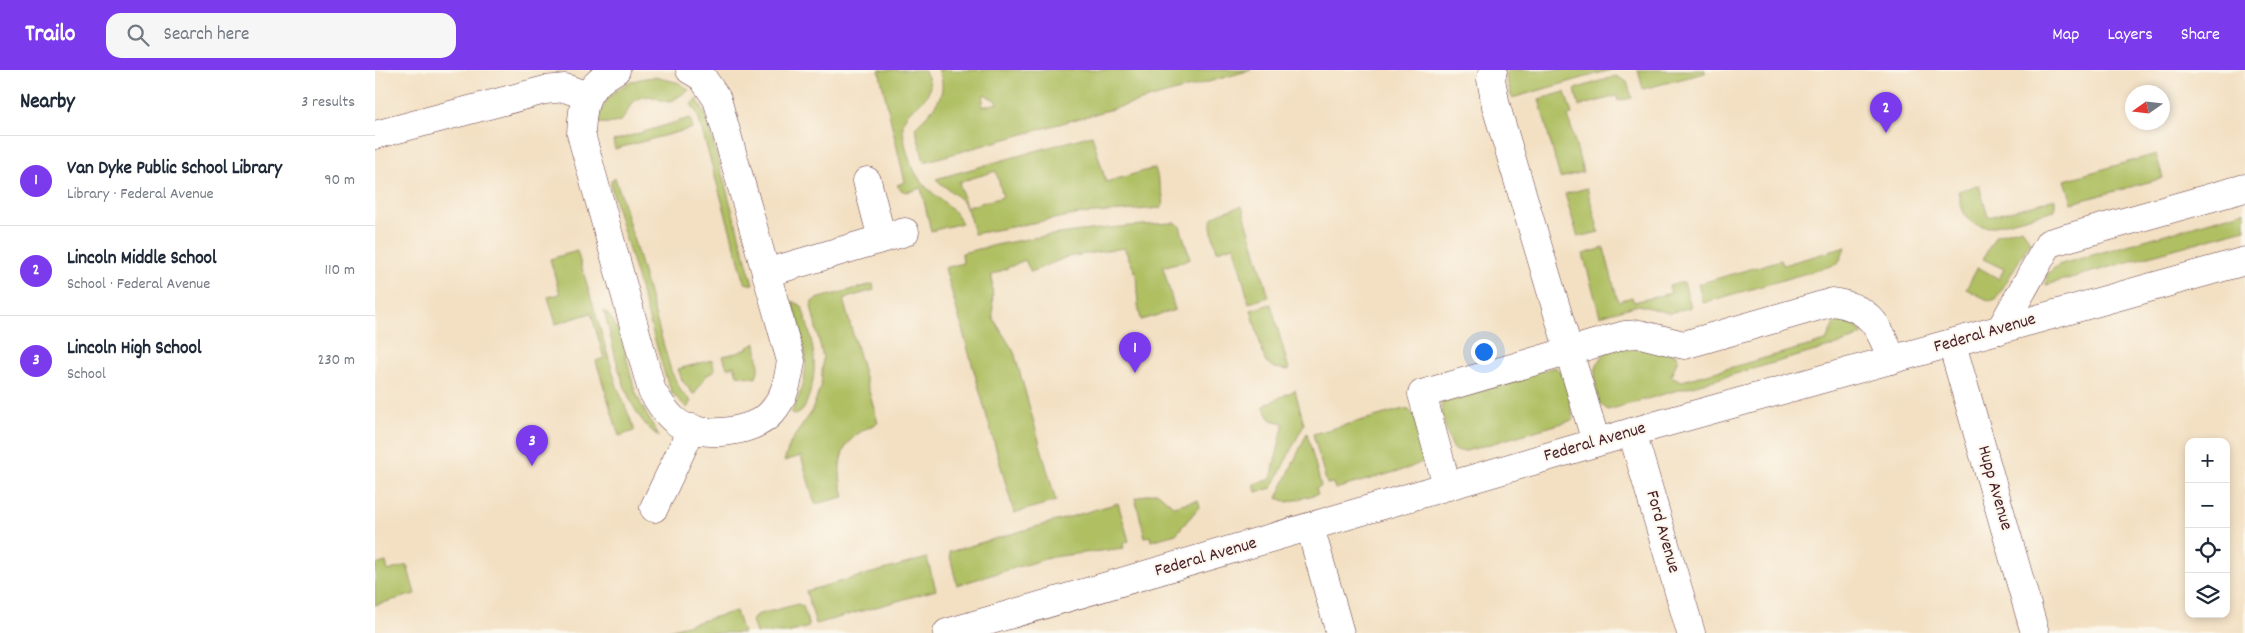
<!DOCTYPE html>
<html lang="en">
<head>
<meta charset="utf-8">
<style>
  :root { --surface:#fff; --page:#f6f6f7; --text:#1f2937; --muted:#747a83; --line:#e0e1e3; --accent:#7c3aed }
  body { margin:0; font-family:Dekko,sans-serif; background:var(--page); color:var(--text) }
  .controls { position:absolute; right:15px; bottom:15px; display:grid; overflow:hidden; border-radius:10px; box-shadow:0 2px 8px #0003 }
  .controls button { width:45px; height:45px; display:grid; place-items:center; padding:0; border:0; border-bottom:1px solid var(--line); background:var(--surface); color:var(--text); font:25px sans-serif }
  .compass { position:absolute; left:1750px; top:15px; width:45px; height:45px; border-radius:50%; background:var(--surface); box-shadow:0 2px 8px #0003; rotate:256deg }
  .you { position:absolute; left:1108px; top:281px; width:18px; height:18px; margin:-12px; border:4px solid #fff; border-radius:50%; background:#1a73e8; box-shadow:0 0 0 8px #1a73e833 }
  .badge { display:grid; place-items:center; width:32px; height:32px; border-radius:50%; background:var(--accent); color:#fff; font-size:16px; font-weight:700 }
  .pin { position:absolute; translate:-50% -41px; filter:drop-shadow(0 1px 2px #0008) }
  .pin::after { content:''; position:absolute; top:26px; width:18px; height:15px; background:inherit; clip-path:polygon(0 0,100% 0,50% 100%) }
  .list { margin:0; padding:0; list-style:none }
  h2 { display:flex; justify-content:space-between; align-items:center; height:65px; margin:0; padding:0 20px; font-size:21px }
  h2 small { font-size:16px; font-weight:400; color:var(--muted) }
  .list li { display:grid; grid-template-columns:32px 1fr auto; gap:15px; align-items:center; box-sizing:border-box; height:90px; padding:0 20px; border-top:1px solid var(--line) }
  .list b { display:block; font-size:19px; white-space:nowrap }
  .list p { margin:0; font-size:16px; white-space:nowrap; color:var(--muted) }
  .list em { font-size:16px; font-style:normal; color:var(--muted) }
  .icon { flex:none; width:28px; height:28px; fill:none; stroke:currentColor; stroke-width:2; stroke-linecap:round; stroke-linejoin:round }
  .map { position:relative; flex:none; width:1870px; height:563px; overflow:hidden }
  header { display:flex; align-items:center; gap:30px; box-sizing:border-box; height:70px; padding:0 25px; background:var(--accent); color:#fff }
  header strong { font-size:24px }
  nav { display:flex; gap:28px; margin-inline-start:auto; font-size:18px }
  .search { width:350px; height:45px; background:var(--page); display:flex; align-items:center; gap:12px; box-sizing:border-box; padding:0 18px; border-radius:15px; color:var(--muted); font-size:19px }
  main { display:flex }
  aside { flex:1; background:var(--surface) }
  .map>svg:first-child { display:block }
  .green { fill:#afbf62; stroke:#7c6f46; fill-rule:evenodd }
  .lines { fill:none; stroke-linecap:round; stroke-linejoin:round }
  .minor-casing { stroke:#633c42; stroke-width:29 }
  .minor { stroke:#fff; stroke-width:28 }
  .labels { text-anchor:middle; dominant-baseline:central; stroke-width:4; stroke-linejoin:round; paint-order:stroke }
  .street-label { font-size:18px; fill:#4a1f2b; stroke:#fbf7ec }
</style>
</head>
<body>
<header>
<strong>Trailo</strong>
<div class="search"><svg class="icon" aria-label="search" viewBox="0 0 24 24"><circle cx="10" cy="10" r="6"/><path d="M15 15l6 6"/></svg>Search here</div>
<nav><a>Map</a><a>Layers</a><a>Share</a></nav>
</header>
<main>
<aside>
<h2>Nearby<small>3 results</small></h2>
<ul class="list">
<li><span class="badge">1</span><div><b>Van Dyke Public School Library</b><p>Library · Federal Avenue</p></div><em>90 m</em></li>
<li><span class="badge">2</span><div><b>Lincoln Middle School</b><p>School · Federal Avenue</p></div><em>110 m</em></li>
<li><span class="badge">3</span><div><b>Lincoln High School</b><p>School</p></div><em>230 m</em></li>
</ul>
</aside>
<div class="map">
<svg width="1870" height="563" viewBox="0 0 1870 563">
  <rect width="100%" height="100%" fill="#fbf7ec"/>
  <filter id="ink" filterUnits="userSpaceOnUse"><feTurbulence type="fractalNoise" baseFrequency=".02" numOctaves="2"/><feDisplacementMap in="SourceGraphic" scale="10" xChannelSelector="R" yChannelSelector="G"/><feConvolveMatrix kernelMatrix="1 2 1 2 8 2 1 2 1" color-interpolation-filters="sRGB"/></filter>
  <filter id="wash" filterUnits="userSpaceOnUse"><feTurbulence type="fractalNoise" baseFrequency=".0096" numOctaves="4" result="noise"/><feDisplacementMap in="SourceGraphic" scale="20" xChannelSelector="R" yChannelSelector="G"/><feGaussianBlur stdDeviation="1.12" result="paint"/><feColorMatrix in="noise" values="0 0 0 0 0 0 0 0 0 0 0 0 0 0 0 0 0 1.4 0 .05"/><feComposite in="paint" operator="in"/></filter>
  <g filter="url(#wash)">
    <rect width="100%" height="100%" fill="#f3e0c3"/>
    <!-- green -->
    <g class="green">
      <path d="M504 0H549C571 34 524 33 528 60 530 80 536 101 550 116 563 129 579 137 587 153L556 161 546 118C535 121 529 126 522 115L530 112Z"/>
      <path d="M563 0H876L549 92 540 57C556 42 576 24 563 0ZM609 24 623 32V33L607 37Z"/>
      <path d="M1132 0H1236L1137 28 1131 7Z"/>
      <path d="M1263 0H1330V3L1268 19Z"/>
      <path d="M1241 6 1252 12 1257 28 1243 31 1242 26 1204 36 1200 19Z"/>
      <path d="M280 7 305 13 314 20 295 32C285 32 279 24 268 27 251 31 255 47 243 52 238 54 229 53 223 53 228 24 252 8 280 7Z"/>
      <path d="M1190 22 1197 44 1193 46 1208 102 1185 108 1164 29Z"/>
      <path d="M322 29 331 46 378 215 370 213 322 43 316 34Z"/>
      <path d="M315 48 318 58 240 79 238 71Z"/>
      <path d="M717 65 731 112 780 98 788 126 787 138 705 144 599 164C596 153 594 139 586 130 578 122 569 117 561 109ZM621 101 628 127 591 137 584 112Z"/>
      <path d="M1781 84 1788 108 1697 133 1690 110Z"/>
      <path d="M240 108 246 125 296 301 307 323 316 331 312 338 297 323 290 305 236 117V111Z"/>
      <path d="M1604 115 1613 147 1680 129V140L1616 157C1589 156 1588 143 1583 121Z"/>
      <path d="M1212 118 1224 162 1203 167 1190 124Z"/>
      <path d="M867 136 894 227 874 233 859 176 842 181C832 145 831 147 867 136Z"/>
      <path d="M1870 141V159L1671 215 1672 204 1683 195Z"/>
      <path d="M795 153H802L805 156 815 189 788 197 800 240 766 250 763 235 761 204 749 178 692 187 656 202 650 190 617 205 618 248 639 282 681 431 639 443 570 198 588 193 587 183C657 165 723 158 795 153Z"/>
      <path d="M1647 158 1655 172 1621 229 1615 231 1591 219 1603 197 1624 209 1629 199 1608 189 1621 165Z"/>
      <path d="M1471 177 1463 194 1328 233 1323 214 1406 190 1408 195Z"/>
      <path d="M1229 178 1243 231 1257 227 1259 232 1296 223 1294 216 1309 212 1316 237 1294 243 1263 235 1225 246 1208 184Z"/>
      <path d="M202 181 242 316 259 358V361L244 366 221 291 229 288 216 243 181 254 173 227 185 224 175 189Z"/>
      <path d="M498 214 499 220 468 229 503 353C466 368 459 389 469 427L440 434 426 386 409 391 416 371 436 343 446 316 448 288 436 236 437 232 441 229Z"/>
      <path d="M417 231 427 236C437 271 446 296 432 331 430 338 427 343 420 345L416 343C440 299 430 276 417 231Z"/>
      <path d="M896 234 914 300 899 298 890 291 876 240Z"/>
      <path d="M229 241C249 256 252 299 261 323 267 339 277 352 284 367 247 340 241 283 229 241Z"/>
      <path d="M1464 247C1476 251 1482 253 1487 265L1469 273 1240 338 1233 340 1225 334C1217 306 1215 281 1252 275 1263 274 1289 282 1301 285L1303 289 1296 306 1307 311 1451 271 1461 249Z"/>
      <path d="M381 273 384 297 381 308 362 305 359 296 352 298 348 286 365 282Z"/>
      <path d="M337 290 340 300 331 306 319 325 307 310 303 299Z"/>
      <path d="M1180 297C1191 304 1197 337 1198 350L1091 381H1080C1074 371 1062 340 1068 329Z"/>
      <path d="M920 320 929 354 897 418 881 422 879 414 896 409 909 353 896 350 888 336Z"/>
      <path d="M1028 339 1034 340 1039 345 1049 391 1034 398 960 419 958 413 952 414 938 364Z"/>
      <path d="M932 363 946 416 941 418 943 424 913 432 902 428Z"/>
      <path d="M782 422 798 436 823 430 825 436 801 464 776 471 775 466 770 467 760 428Z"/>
      <path d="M743 433 754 471 748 474 749 478 677 487 582 515 574 482Z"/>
      <path d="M552 488 561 520 441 554 431 521Z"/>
      <path d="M11 492 13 501 32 495 40 524 0 535V495Z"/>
      <path d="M423 534 428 536 434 557 412 563H381L377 551 381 545Z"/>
      <path d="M361 541 368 563H284Z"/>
    </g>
  </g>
  <g filter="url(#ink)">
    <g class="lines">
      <defs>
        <g id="minor">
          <path d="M241 0C210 18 208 29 206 64L277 321C285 333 291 345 303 353 326 369 378 363 396 343 410 328 413 310 416 291L342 29 327 7 315 0"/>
          <path d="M1118 0 1116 9 1121 36 1221 372"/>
          <path d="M0 65 170 20 190 18 212 26"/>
          <path d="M492 111 507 169"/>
          <path d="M391 203 530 162"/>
          <path d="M1625 260 1674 173 1870 118"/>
          <path d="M1577 274 1660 563"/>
          <path d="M1257 362 1316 563"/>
          <path d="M1072 416 1047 324 1250 265 1265 264 1309 275 1458 232C1497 238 1504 257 1517 290"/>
          <path d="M279 438 317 358"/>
          <path d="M935 457 965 563"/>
          <path d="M572 563 1257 362 1870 191"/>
        </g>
      </defs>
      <!-- minor casing -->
      <use href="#minor" class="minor-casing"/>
      <!-- minor -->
      <use href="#minor" class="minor"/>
    </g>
  </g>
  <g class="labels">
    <!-- street labels -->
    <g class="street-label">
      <text transform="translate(1610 264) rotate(-16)">Federal Avenue</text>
      <text transform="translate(1220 373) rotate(-16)">Federal Avenue</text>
      <text transform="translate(1619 418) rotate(74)">Hupp Avenue</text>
      <text transform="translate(1287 462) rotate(74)">Ford Avenue</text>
      <text transform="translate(831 488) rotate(-16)">Federal Avenue</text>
    </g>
  </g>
</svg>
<div class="controls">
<button>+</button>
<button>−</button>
<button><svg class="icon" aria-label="locate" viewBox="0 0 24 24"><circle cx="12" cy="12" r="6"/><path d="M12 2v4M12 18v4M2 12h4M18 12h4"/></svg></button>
<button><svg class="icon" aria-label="layers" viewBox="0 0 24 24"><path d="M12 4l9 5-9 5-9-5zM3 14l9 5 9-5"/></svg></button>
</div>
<svg class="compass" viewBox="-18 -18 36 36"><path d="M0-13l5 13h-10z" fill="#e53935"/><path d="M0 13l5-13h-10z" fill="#747a83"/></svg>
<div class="you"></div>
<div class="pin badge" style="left:760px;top:303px">1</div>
<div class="pin badge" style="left:1511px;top:63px">2</div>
<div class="pin badge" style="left:157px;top:396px">3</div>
</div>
</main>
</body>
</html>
